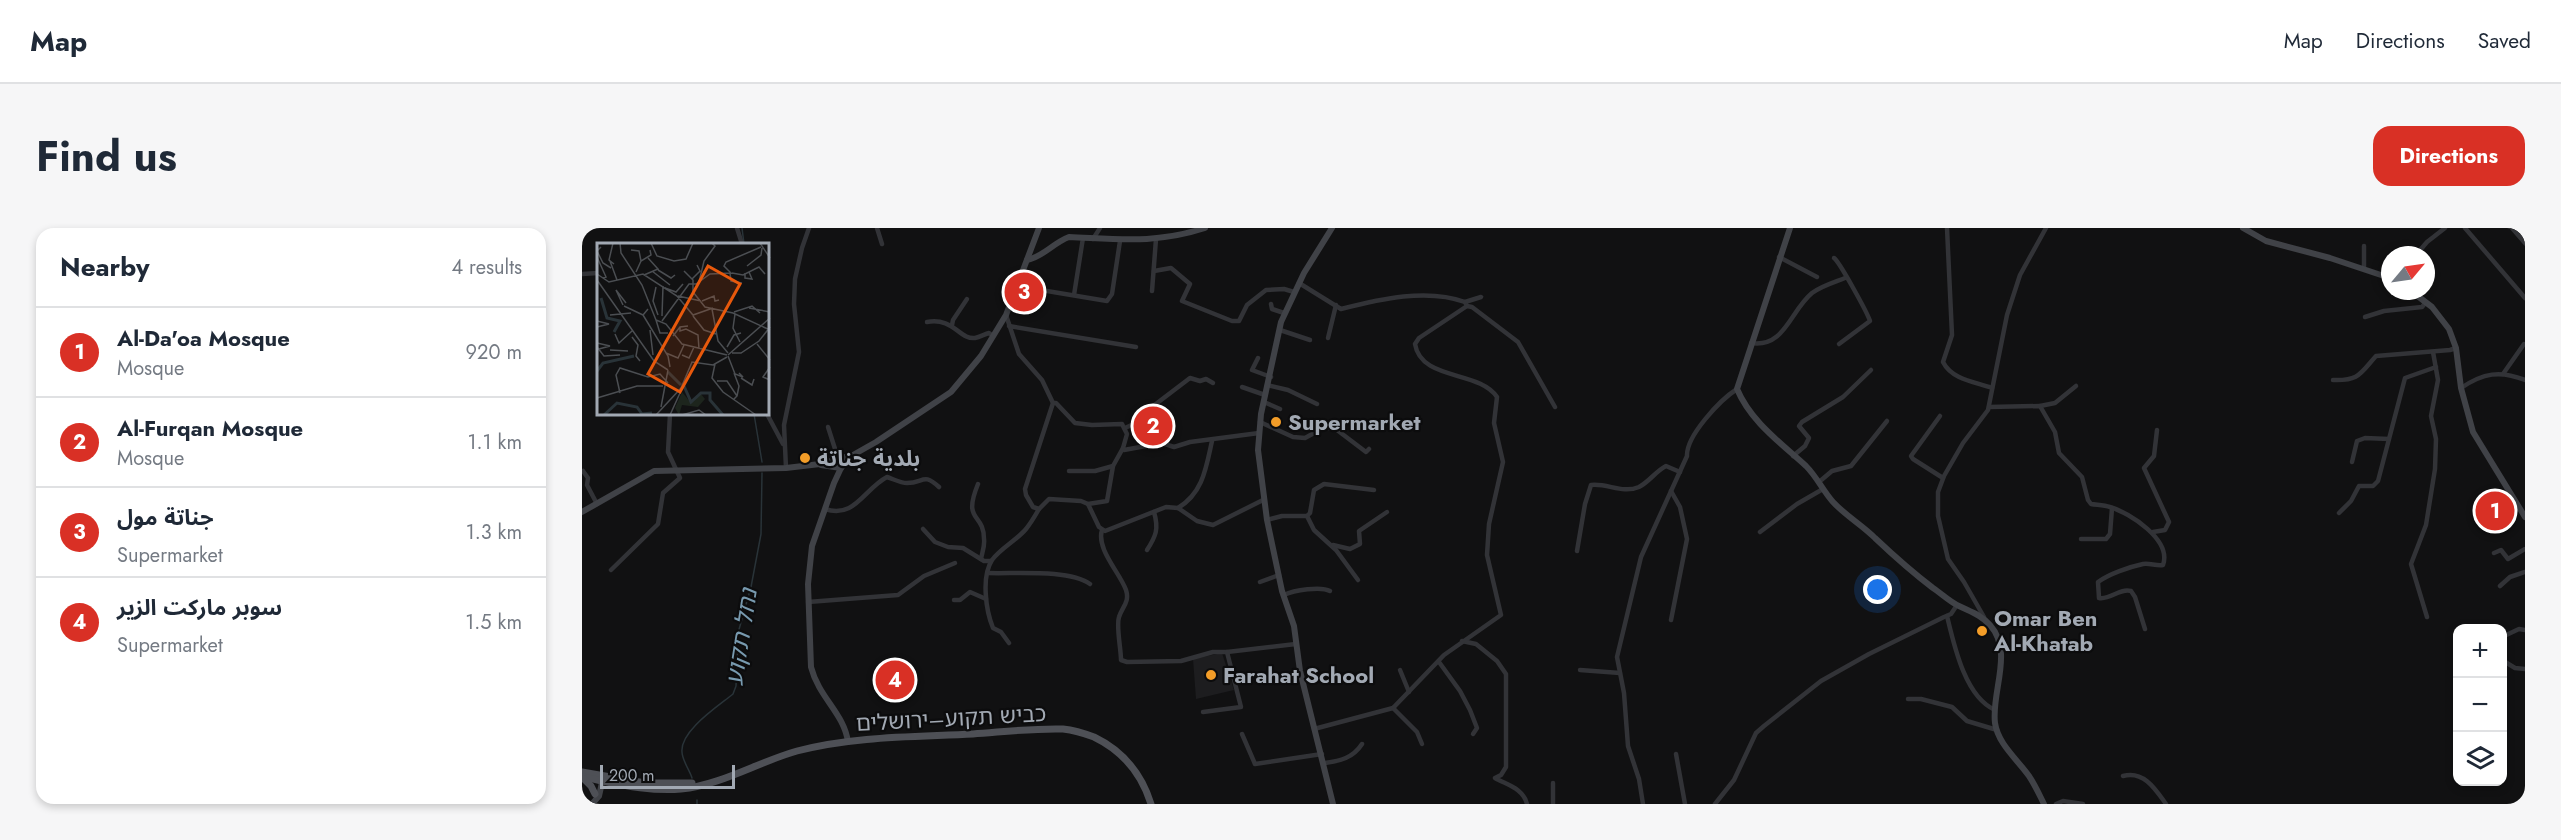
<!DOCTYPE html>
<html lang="en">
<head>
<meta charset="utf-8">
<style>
  :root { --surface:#fff; --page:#f6f6f7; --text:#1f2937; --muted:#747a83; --line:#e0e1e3; --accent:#d93025 }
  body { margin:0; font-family:Jost,"Noto Sans Arabic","Noto Sans Hebrew",sans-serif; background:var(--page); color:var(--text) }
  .controls { position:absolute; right:18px; bottom:18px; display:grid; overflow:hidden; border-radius:12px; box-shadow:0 3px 9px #0003 }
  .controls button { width:54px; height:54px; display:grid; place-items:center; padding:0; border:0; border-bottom:2px solid var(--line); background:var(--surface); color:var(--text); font:30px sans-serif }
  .compass { position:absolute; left:1799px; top:18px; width:54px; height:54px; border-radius:50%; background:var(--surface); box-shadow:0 3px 9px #0003; rotate:61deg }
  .scale { position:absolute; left:18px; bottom:15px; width:135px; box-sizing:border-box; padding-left:6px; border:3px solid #a2a9b3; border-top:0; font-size:16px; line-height:21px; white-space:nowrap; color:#a2a9b3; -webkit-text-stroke:4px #0c0c0d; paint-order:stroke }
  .you { position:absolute; left:1296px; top:362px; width:21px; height:21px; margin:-15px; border:4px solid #fff; border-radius:50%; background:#1a73e8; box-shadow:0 0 0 9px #1a73e833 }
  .badge { display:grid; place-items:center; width:39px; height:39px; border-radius:50%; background:var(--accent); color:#fff; font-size:20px; font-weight:700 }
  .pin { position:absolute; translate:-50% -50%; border:3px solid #fff; box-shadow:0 2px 6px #0006 }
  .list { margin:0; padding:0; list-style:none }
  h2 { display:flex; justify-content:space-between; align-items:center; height:78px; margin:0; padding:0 24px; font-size:26px }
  h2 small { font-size:20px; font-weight:400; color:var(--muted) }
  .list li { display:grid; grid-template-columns:39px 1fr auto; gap:18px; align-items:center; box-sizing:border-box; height:90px; padding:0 24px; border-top:2px solid var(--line) }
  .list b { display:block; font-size:22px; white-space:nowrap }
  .list p { margin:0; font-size:20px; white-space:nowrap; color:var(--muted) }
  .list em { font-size:20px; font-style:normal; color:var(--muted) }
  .icon { flex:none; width:33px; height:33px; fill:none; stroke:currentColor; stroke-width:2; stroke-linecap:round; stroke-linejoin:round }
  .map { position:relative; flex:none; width:1943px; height:576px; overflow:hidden; border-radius:18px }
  header { display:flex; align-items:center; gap:36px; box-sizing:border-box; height:84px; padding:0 30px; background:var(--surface); border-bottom:2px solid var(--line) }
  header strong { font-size:28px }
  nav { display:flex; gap:33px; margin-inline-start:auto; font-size:21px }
  .intro { display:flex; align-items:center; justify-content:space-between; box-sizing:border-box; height:144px; padding:0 36px }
  h1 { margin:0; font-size:42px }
  .button { padding:15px 27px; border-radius:18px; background:var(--accent); color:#fff; font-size:21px; font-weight:700 }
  main { display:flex; gap:36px; padding:0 36px }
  aside { flex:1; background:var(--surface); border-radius:18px; box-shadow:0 3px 9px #0003 }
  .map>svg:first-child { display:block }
  .built { fill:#1d1d1f }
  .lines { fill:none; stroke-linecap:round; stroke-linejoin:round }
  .stream { stroke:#293338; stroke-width:1.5 }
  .street { stroke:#323337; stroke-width:4.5 }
  .secondary { stroke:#404247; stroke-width:6 }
  .primary { stroke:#4e5056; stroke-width:7 }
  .poi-dot { fill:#f39d28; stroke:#0c0c0d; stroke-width:2 }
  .labels { text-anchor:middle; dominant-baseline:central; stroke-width:4.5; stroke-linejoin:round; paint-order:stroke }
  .poi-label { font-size:22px; font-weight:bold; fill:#a2a9b3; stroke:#0c0c0d; text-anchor:start }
  .street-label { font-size:22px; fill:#a2a9b3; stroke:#0c0c0d }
  .water-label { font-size:24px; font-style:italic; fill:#789aaf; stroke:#0c0c0d }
  .inset-river { fill:none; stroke:#293338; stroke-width:3 }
  .inset-road { fill:none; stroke:#4b4e52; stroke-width:1.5 }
  .view { fill:#e8590c; fill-opacity:0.15; stroke:#e8590c; stroke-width:3 }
  .inset-edge { fill:none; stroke:#a2a9b3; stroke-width:3 }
</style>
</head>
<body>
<header>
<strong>Map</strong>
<nav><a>Map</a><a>Directions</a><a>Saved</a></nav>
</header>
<div class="intro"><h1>Find us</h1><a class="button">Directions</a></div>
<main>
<aside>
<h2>Nearby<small>4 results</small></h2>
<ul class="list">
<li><span class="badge">1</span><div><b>Al-Da'oa Mosque</b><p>Mosque</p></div><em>920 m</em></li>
<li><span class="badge">2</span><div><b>Al-Furqan Mosque</b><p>Mosque</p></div><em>1.1 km</em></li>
<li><span class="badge">3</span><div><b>جناتة مول</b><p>Supermarket</p></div><em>1.3 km</em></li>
<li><span class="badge">4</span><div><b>سوبر ماركت الزير</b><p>Supermarket</p></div><em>1.5 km</em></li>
</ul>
</aside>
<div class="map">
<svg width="1943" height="576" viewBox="0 0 1943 576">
  <rect width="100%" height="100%" fill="#111112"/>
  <!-- built -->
  <path class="built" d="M640 425 652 462 614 471 611 431Z"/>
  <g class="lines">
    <!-- stream -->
    <g class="stream">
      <path d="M160 0 162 16"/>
      <path d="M172 186 180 234"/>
      <path d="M110 550C108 543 100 532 100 524 98 503 135 479 151 466L154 458 156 405 169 359 179 306 180 245"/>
      <path d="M0 567 6 575"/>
      <path d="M115 572V576"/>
    </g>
    <!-- street -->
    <g class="street">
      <path d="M155 0 160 16"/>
      <path d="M295 0 300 16"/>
      <path d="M1365 0 1370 107 1361 134C1370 152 1394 154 1410 160"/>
      <path d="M1883 0 1943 70"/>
      <path d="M1930 0 1943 15"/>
      <path d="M511 11 518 0"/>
      <path d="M1834 27 1845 14 1863 0"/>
      <path d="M1197 29 1235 49"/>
      <path d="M1252 30C1257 33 1285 84 1288 93L1257 116"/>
      <path d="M1782 41V18"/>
      <path d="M572 43 589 40 608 56 600 73 650 93H657L665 77 684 62 702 61 712 64"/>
      <path d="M0 46 16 45"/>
      <path d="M717 55 759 81C798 71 845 60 883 74L885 78 890 79 936 114 973 179"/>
      <path d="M435 58 525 73 530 66 538 13"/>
      <path d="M570 63 574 11"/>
      <path d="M492 67 501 10"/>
      <path d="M883 74 899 69"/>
      <path d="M689 76 690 81 702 85"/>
      <path d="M424 87 437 126 460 152 471 175 443 261 444 267 451 279 457 281 467 271 499 273 506 276 517 299 523 303 584 279 596 280 615 293 631 297 681 272"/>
      <path d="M1783 89 1802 83 1840 79 1844 74"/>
      <path d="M345 94C371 89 378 112 393 110 398 109 403 106 407 105L411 108"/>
      <path d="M370 97 371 92 385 71"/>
      <path d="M427 98 554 119"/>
      <path d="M698 102 728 112"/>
      <path d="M746 110 754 77"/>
      <path d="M1169 115C1203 120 1208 83 1230 65 1239 58 1253 54 1263 50"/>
      <path d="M676 130 670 142 689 149"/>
      <path d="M1921 146 1942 116"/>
      <path d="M1751 152C1777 153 1778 146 1794 128L1868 122 1874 120"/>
      <path d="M685 157 706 162 735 176"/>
      <path d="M660 159 683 167"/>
      <path d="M1879 160C1901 145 1918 142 1943 152"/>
      <path d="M682 174 698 181"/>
      <path d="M471 175H474L493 195 510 197 540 196 545 206 541 220 542 222 580 215 592 219 608 214 677 205"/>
      <path d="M1458 178 1473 175 1494 158"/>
      <path d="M1407 179 1458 178 1473 204 1477 225 1500 249 1506 272 1509 276C1515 277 1522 277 1528 279 1548 285 1590 312 1581 337 1574 338 1568 335 1561 336 1547 339 1527 346 1516 354L1517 370C1529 372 1537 360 1549 363L1553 369 1563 401"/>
      <path d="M185 186 201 216"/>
      <path d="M1358 188 1329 228 1331 231 1361 250"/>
      <path d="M678 194 711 209 723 210 743 199 755 202 784 224 787 221"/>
      <path d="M246 199 254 224 260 231"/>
      <path d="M543 200 554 195 562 185 608 150 618 153 624 151 631 155"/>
      <path d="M1211 228 1223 218 1227 210 1217 198 1220 194 1261 169 1289 142"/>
      <path d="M1770 234 1775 213 1783 210 1807 211"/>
      <path d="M204 240 202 197 217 124 212 76 213 51 220 20 227 0"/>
      <path d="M1 243 6 250 5 257 15 276"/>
      <path d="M487 243H513L531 238"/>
      <path d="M1237 254 1250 243 1269 238 1305 193"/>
      <path d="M396 256C380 295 402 284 402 311 403 318 400 325 399 331"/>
      <path d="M1089 263 1098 279 1105 311 1089 392"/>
      <path d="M506 276 525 273 531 238 541 220"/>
      <path d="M596 280C621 265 624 240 630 213"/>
      <path d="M243 281C273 291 282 261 305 249 311 251 319 255 325 255 342 255 341 244 357 259"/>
      <path d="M1757 285 1769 273 1777 258H1791L1796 253 1823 150 1854 139"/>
      <path d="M725 288 732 302 754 322 776 352"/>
      <path d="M685 292 700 288H725L728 285 732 262 742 256 792 262"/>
      <path d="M341 301 353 314 366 319 381 320 402 333H409"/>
      <path d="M520 302C514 321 538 345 544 362 548 374 540 379 537 389 534 398 539 421 539 432L545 434 599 433 631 424H645L714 416"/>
      <path d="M1178 304 1215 276 1241 261"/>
      <path d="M1571 304 1583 302 1587 294 1562 240 1572 228 1575 202"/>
      <path d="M1499 311H1524L1528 306 1530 280"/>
      <path d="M751 317 768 321 778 316 777 303 805 284"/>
      <path d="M565 322C574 308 577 301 572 284"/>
      <path d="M995 323 1003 276 1009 257C1026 255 1040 266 1057 259 1067 254 1074 243 1084 238L1098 244"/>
      <path d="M1912 325 1919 322 1926 331 1943 321"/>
      <path d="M29 342 76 296 81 265 98 250 86 224 88 186"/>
      <path d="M406 345C433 346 487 341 508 356"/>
      <path d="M678 354 697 347"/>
      <path d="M1918 358 1928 349 1943 344"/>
      <path d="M702 367C712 362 739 358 748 363"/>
      <path d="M372 372H378L388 364 404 371"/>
      <path d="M226 374 316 367 342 348 373 335"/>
      <path d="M1365 388C1372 417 1383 469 1413 482"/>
      <path d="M1402 389 1382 354 1366 331 1356 288V264L1362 248 1381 215 1406 182 1425 87 1438 47 1464 0"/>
      <path d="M1845 389 1829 336 1844 297 1853 241 1854 211 1849 188 1856 152 1851 124"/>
      <path d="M1920 409 1937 401 1943 402"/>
      <path d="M880 413 894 416 915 433 924 446V539L919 547 913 550C925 557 941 560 945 576"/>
      <path d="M427 415 419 404 411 400C404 383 399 349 410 332 419 320 435 312 444 301 449 295 453 288 457 281"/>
      <path d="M1920 432 1933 440 1943 441"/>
      <path d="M857 434 878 463 888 482 895 500 891 506"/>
      <path d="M818 442 827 464"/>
      <path d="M998 442 1038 445"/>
      <path d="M1326 471H1339L1370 479 1385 493 1415 502"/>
      <path d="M811 480 835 504 840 516"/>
      <path d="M621 484 659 479 645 424"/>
      <path d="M732 501 811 480 862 427 919 387 905 327 907 296 921 234 912 195 915 169C897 142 839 153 833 116L837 110 885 78"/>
      <path d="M660 506 673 536 740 526"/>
      <path d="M1094 526 1103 576"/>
      <path d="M743 535C758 533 771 530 780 516"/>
      <path d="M1541 548C1562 542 1574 562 1584 576"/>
      <path d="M971 555V576"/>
      <path d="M1061 576 1057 551 1046 518 1042 465 1035 429 1059 329 1105 228C1104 208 1138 172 1155 161"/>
      <path d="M1133 576 1152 552 1174 505 1182 498 1239 453 1287 426 1362 389 1369 386 1375 377"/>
      <path d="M1474 576 1481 573 1501 576"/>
    </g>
    <!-- secondary -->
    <g class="secondary">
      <path d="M750 0 722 45 699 94 679 186 676 222 685 292 700 363 712 398 718 443 751 576"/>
      <path d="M1208 0 1155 161C1169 194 1199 215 1224 238 1235 249 1241 263 1251 274 1264 288 1280 297 1293 310 1312 328 1330 344 1351 360 1360 366 1368 374 1377 378 1389 384 1399 387 1408 397 1432 424 1409 464 1413 495 1416 516 1435 531 1447 548 1453 557 1457 566 1462 576"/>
      <path d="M1661 0 1684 13 1748 30 1808 50"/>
      <path d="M445 32C461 29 471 15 487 9 537 11 574 16 623 0"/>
      <path d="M1829 63 1850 79 1867 101 1874 120 1879 160 1891 204 1943 289"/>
      <path d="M239 237 259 240"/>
      <path d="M0 284 72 243 204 240 238 236 271 227 294 214 369 164 399 128 424 87 457 0"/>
      <path d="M266 514C262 485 237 470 229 439L226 356 230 318 252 255 259 240 269 229"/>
      <path d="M10 576 17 568 21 550"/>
    </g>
    <!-- primary -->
    <g class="primary">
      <path d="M0 544 63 555H110"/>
      <path d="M0 549C32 555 66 564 99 561 139 557 176 534 215 523 272 508 333 509 391 506 420 504 452 500 481 501 490 502 504 506 512 509 541 523 560 547 569 576"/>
      <path d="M2 551 9 558 13 566"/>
    </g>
  </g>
  <!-- markers -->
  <g class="poi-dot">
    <circle cx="694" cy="194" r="6"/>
    <circle cx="223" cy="230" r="6"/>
    <circle cx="1400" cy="403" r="6"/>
    <circle cx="629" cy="447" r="6"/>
  </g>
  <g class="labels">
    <!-- poi labels -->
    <g class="poi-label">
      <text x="706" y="194">Supermarket</text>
      <text x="235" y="230">بلدية جناتة</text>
      <text x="1412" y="390">Omar Ben<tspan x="1412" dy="25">Al-Khatab</tspan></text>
      <text x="641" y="447">Farahat School</text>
    </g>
    <!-- street labels -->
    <g class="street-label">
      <text transform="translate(369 490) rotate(-3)">כביש תקוע–ירושלים</text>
    </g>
    <!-- water labels -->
    <g class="water-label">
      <text transform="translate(159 409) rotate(-81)">נחל תקוע</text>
    </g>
  </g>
  <!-- overview -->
  <g transform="translate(15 15)">
    <rect width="172" height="172" fill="#111112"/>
    <path d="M85 149 94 160 104 151 108 156 101 164 85 162 82 172 78 165Z" fill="#1d251d"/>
    <path class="inset-river" d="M4 55 10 75 23 78 17 89M0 128 6 120 37 113M71 129 84 142M87 143 94 159 104 150H113V157L126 172M7 172 20 160 40 164 45 171 55 170"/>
    <path class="inset-road" d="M16 0 12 17 17 21M23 0 24 10 45 42 59 77 69 81 85 101 130 112M54 0 60 13 77 18 89 16 96 0M163 0 173 15M4 4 0 8 6 20 14 25M34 7 42 8 44 18M0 14 9 34 6 35M13 18 20 37M150 23 164 12 165 5M61 27 74 35 78 32M55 28 73 42M87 28 96 37V49L108 64 136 70 173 87M39 29 44 18 54 12 53 7M133 30 134 38 145 40M135 30 146 32 162 24 168 31M148 30V35L155 36 152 29M0 31 12 39 46 31 80 53 96 72 116 65M47 32 61 26 51 15M95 36 103 28 100 22M0 37 57 118 71 127M102 39 107 18 118 3 115 0M59 44 56 58 61 72M68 45 79 49 86 41M81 53 104 58M105 58 117 53 118 58 122 57M26 62 19 47 29 60M27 63 46 72M152 65 173 69M51 66 46 72 71 113 73 124M115 66 121 98 131 110M137 69 155 63 163 70M138 71 136 85 143 99M13 72 34 70M65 73 66 43M96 73 107 87 119 91M59 77 63 90H71M0 78 12 81 0 84M65 78 92 41H99L113 31 134 30 127 23 129 19 164 4M83 84V88L89 86 101 92 102 106M53 87 56 112M18 91 22 100 35 88M76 93 83 84 91 83M35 94 41 102 39 113 43 118M0 100 13 103 2 106M160 101 173 117M0 104 7 113 23 112M130 104 137 92 144 90M13 107 31 108M69 110 81 115 87 102M135 110H144L162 98 173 84M85 112 92 115 97 104M131 112 173 75M131 113 138 131 146 134 142 130M118 121 115 135 126 149 159 172M173 124 166 134 173 137M137 130 142 143 140 153M144 135 155 142 157 136M120 138H130L140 153 137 156M23 150 19 132 23 125 51 134 63 131 71 140M0 155 40 143H66M64 164 71 127M59 172 84 145 95 119 116 122 130 114M73 172 83 150M85 172 102 167 109 172"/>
    <path class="view" d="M111 23 143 41 83 149 51 131Z"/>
    <rect width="172" height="172" class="inset-edge"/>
  </g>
</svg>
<div class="controls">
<button>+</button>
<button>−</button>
<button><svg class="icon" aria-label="layers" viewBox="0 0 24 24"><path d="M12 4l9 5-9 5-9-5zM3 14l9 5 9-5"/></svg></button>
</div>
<svg class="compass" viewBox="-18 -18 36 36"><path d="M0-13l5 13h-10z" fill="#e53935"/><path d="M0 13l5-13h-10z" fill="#747a83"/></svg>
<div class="scale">200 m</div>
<div class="you"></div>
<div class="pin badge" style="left:1913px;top:283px">1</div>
<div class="pin badge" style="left:571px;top:198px">2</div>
<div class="pin badge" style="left:442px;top:64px">3</div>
<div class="pin badge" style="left:313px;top:452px">4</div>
</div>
</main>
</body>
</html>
